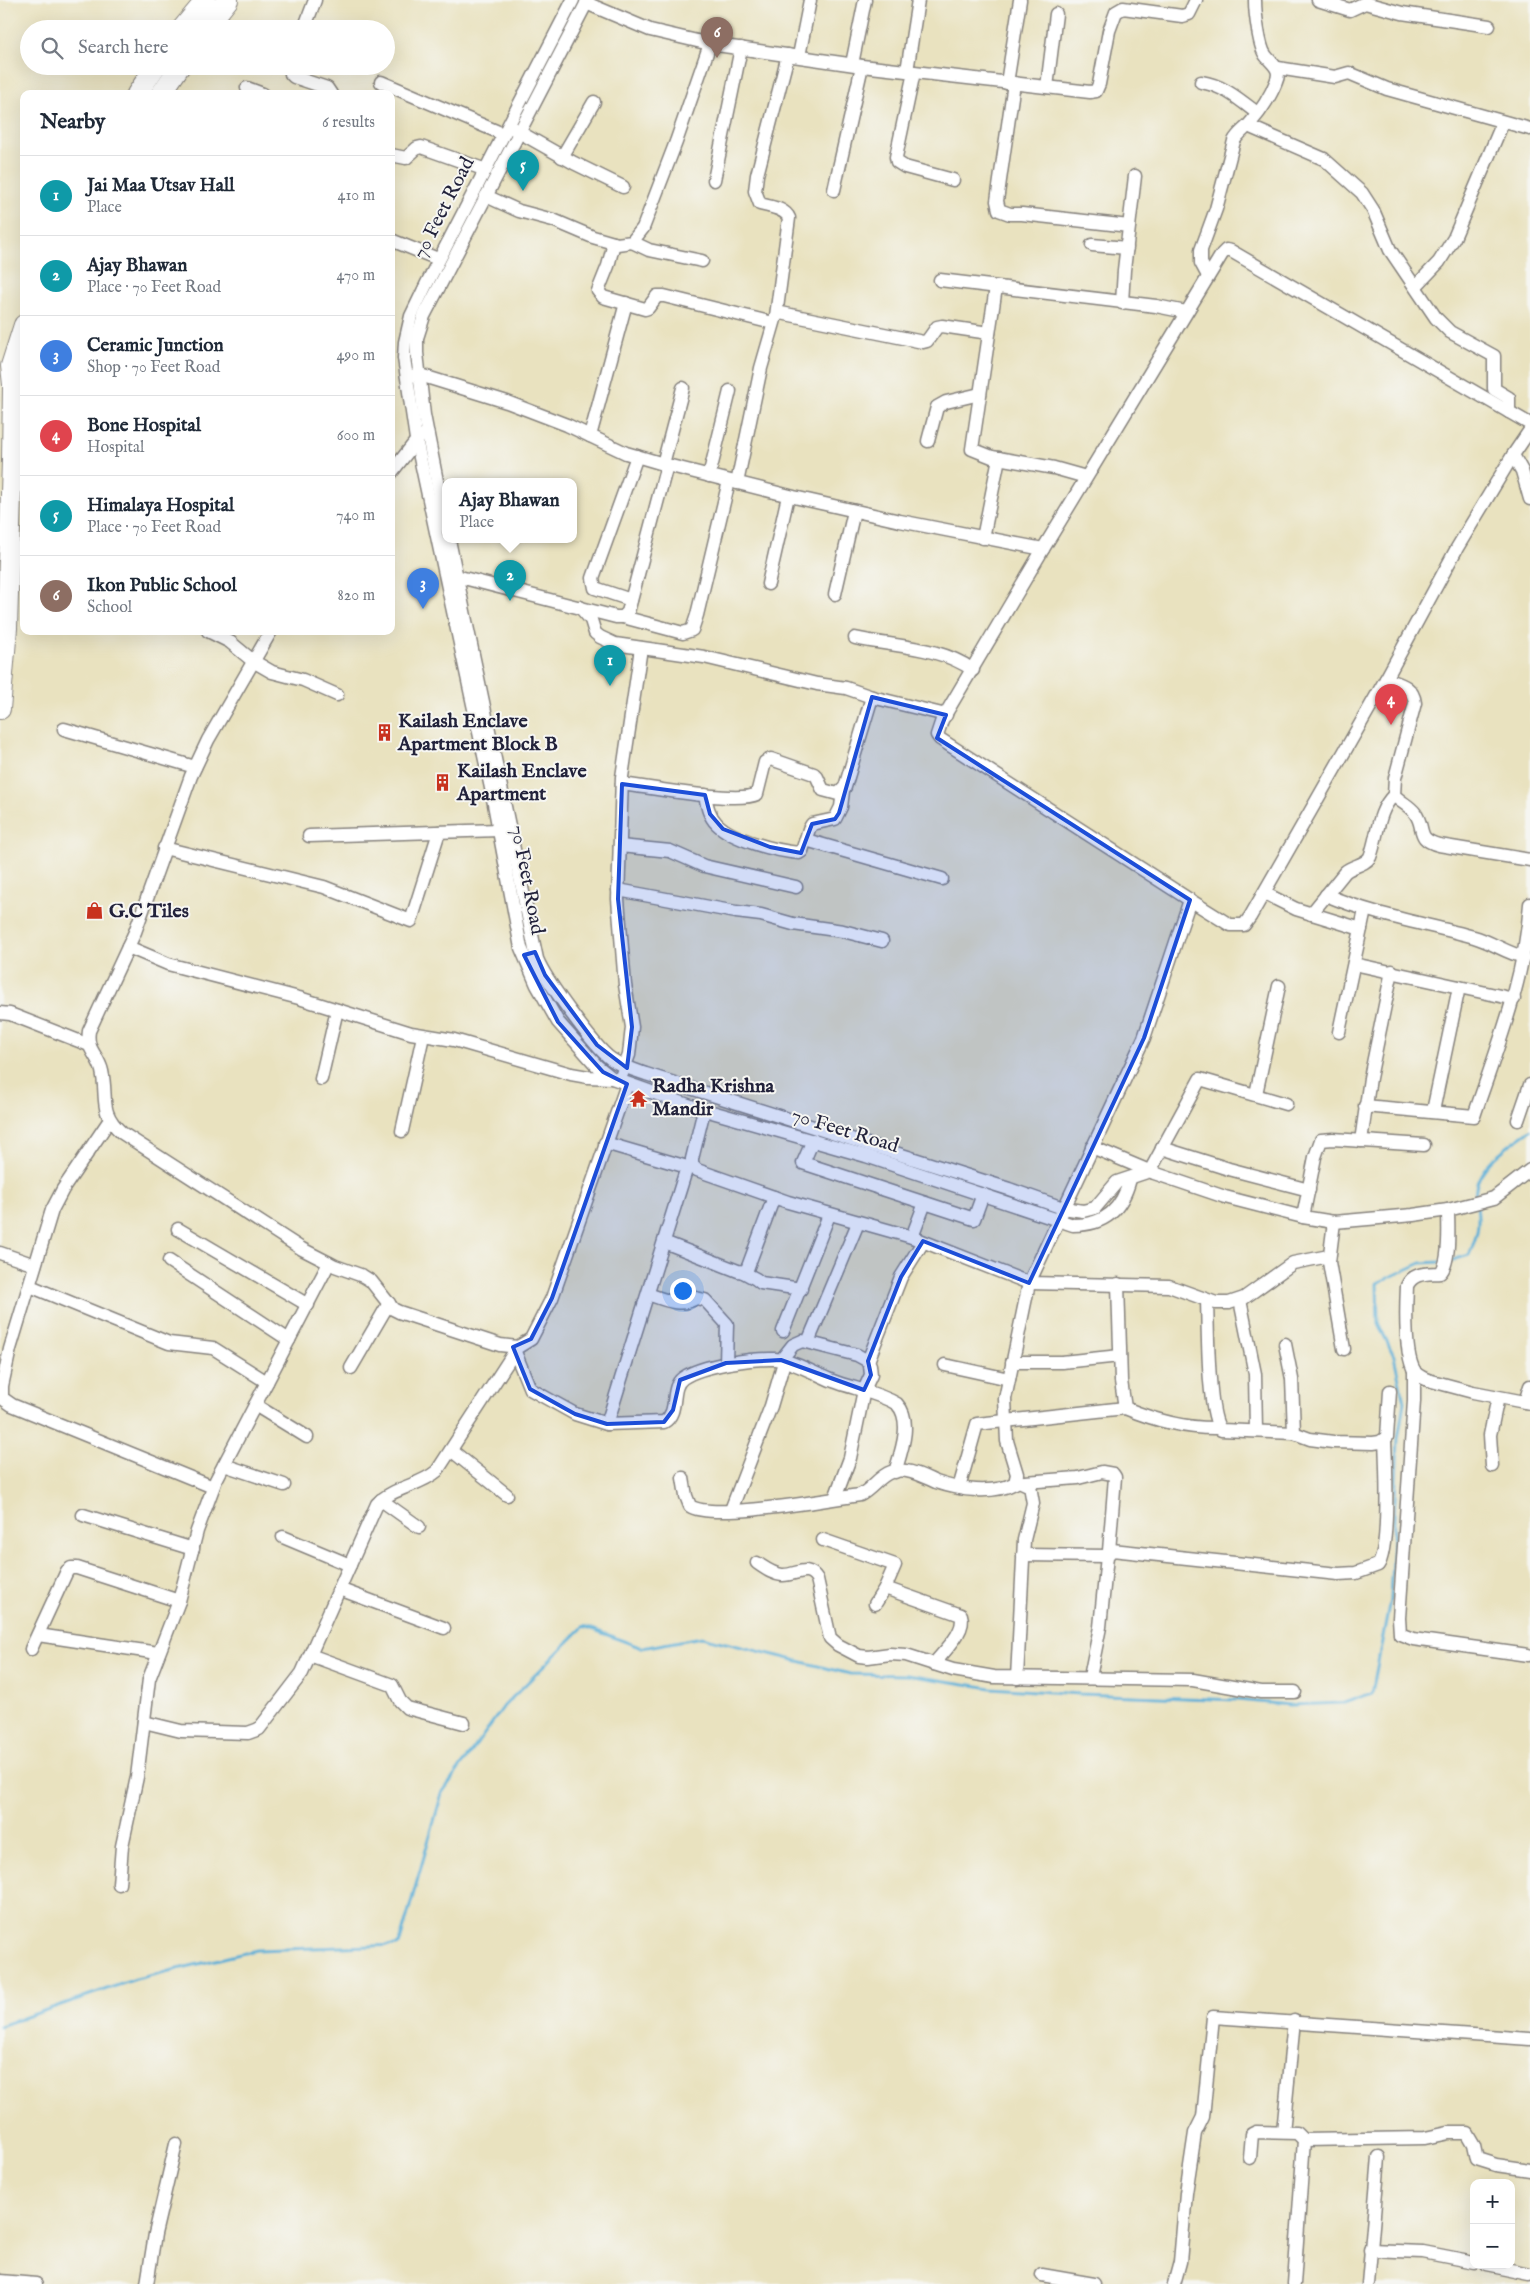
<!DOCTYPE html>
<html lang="en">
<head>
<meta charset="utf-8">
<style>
  :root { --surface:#fff; --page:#f2f2f3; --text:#1f2937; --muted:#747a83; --line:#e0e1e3; --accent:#2563eb }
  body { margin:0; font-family:"IM FELL English",serif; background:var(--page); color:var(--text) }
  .controls { position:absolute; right:15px; bottom:15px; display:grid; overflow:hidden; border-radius:10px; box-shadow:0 5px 20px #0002 }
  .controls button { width:45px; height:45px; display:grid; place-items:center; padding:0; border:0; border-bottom:1px solid var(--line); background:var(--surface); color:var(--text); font:25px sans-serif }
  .you { position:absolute; left:682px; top:1290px; width:18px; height:18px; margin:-12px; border:4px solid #fff; border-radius:50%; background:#1a73e8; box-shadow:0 0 0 8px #1a73e833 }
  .badge { display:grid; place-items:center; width:32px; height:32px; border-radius:50%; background:var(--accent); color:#fff; font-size:16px; font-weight:700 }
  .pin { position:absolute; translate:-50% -41px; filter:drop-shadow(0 1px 2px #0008) }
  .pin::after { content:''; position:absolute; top:26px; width:18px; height:15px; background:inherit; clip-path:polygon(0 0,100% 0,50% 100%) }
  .popup { position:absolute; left:442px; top:478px; width:135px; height:65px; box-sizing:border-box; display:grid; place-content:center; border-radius:10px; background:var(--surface); filter:drop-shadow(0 1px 4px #0005); font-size:16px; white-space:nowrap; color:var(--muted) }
  .popup b { font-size:19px; color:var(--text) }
  .popup::after { content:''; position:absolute; left:50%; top:100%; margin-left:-10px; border:10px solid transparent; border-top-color:var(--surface) }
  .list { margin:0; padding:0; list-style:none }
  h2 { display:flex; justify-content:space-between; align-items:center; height:65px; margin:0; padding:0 20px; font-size:21px }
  h2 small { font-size:16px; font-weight:400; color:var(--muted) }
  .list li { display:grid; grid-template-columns:32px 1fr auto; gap:15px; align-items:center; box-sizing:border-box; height:80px; padding:0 20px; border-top:1px solid var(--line) }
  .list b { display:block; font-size:19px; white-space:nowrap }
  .list p { margin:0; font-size:16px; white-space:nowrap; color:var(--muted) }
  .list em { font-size:16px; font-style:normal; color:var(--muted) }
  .icon { flex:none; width:28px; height:28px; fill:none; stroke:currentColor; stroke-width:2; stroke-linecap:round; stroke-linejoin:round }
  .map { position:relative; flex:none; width:1530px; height:2284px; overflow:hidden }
  .search { position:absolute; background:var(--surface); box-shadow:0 5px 20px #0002; left:20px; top:20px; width:375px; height:55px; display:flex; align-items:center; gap:12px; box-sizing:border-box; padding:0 18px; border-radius:28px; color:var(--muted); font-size:19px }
  .panel { position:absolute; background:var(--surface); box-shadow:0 5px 20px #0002; left:20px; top:90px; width:375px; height:545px; border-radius:10px }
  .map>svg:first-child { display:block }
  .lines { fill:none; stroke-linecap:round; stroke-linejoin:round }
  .stream { stroke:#5bafd7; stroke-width:3 }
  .minor-casing { stroke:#86827d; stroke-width:15 }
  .trunk-casing { stroke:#86827d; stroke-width:22 }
  .minor { stroke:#fff; stroke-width:12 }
  .trunk { stroke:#fff; stroke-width:20 }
  .marked { fill:#1d4ed8; fill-opacity:0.2; stroke:#1d4ed8; stroke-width:4; stroke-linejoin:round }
  .labels { text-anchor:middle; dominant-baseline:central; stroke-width:4; stroke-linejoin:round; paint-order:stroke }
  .street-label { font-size:20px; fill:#22223b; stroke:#f6f6f2 }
  .poi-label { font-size:20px; font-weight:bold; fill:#22223b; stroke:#f6f6f2; text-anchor:start }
</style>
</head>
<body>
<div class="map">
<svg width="1530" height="2284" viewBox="0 0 1530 2284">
  <rect width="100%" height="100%" fill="#f6f6f2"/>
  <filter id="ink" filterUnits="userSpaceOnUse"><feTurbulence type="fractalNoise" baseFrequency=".02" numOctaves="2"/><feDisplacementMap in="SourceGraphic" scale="10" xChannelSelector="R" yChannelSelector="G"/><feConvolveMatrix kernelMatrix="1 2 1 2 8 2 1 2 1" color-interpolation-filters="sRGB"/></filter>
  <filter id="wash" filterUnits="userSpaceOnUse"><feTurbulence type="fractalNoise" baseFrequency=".0096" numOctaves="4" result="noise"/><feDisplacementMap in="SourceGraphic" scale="20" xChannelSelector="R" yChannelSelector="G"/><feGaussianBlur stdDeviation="1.12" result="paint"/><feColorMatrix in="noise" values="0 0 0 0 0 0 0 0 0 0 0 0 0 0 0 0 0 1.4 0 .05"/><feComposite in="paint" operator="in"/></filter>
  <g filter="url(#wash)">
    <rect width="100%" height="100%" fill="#e9e2bf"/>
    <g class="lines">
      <!-- stream -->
      <g class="stream">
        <path d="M1476 1200C1470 1169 1509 1146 1530 1130"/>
        <path d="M1450 1261 1469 1255C1477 1236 1480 1226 1477 1206"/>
        <path d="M0 2026 136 1979 257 1950 399 1945 442 1793 504 1706 584 1626 642 1648 702 1637 850 1674 907 1675 991 1688 1080 1694 1237 1700 1290 1705 1344 1703 1372 1693 1390 1600 1398 1440 1404 1402 1394 1356 1378 1323 1377 1283 1421 1263 1441 1262"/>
      </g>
    </g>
  </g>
  <g filter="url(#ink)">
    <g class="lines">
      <defs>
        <g id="minor">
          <path d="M573 0 426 285 411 316 405 342 404 358 416 439 491 788 521 948 537 985 558 1022 597 1066 612 1078 691 1106 866 1156 1073 1225C1106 1225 1122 1209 1130 1179"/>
          <path d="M1318 0 1350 10 1365 3 1402 13 1489 26"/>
          <path d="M586 3 650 30 710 44 862 66 1090 92 1096 91 1099 84 1109 31 1116 12 1123 8 1182 16 1189 14 1196 0"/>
          <path d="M304 29 315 0"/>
          <path d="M799 56 810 0"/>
          <path d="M852 64 865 0"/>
          <path d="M291 66V74L294 77 327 88 331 94"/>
          <path d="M1278 68 1335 77 1349 73 1387 89 1530 129"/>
          <path d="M907 71 918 0"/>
          <path d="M914 72 896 157 897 162 905 167 953 180"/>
          <path d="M381 82 503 134"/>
          <path d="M1201 82C1223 85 1240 100 1257 113"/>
          <path d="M1007 83 1020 0"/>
          <path d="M1014 83 997 201 999 210 1010 214H1022L1129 226"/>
          <path d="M1047 87 1056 14"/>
          <path d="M247 88 263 94"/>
          <path d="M1248 126 1324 159 1362 193 1373 210 1390 250 1436 318 1450 332 1494 356V389L1509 398V412"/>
          <path d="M512 128 574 163 623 187"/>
          <path d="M391 155 406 158 417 148 421 147 486 170"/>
          <path d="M562 157 594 102"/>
          <path d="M714 180 741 48"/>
          <path d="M834 190 862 66"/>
          <path d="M486 196 519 211 553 220 593 237 617 244 632 242 643 228 676 142 710 44"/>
          <path d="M391 240 438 259"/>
          <path d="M632 242 649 250 702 261"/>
          <path d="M614 243 608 266 598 291 603 297 645 309 648 308 657 296H664L773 323"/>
          <path d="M1092 245 1127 248"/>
          <path d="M1208 276 1201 263V250L1216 209 1234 141C1238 133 1246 129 1252 121 1261 111 1271 95 1276 82 1282 69 1273 65 1266 56 1259 48 1255 12 1255 0"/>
          <path d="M940 280 1156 306 1186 312"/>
          <path d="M1416 286 1439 262 1454 238 1503 122"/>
          <path d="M996 287 972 449 992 457 1054 468 1086 477"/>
          <path d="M1122 303 1124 270 1135 176"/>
          <path d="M776 316 789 218C785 208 770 207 760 204L755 191 757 175 788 55"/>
          <path d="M407 376 420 375 507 402 567 425 626 453 667 465 794 497 900 521 1043 549"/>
          <path d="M590 436 626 303"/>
          <path d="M928 441 937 407 946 402 980 394"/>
          <path d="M1513 455 1522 471 1530 499"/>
          <path d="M663 464 683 388"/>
          <path d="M391 473 420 436"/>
          <path d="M709 476 730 391"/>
          <path d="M737 483 761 368 776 316 781 313 923 342 927 341 937 327 942 326 989 333"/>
          <path d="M446 527 424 415 417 353V338L424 316 588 0"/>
          <path d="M983 538 999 458"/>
          <path d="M449 540 537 959C545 979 594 1047 611 1059 621 1066 634 1070 646 1074L1009 1189 1063 1208 1083 1211 1095 1208 1117 1182 1150 1171 1200 1079 1286 1104"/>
          <path d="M452 575 616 617H623L628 612 667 465"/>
          <path d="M768 584 788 496"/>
          <path d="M835 594 854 511"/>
          <path d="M631 600 595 588 593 578 637 456"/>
          <path d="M580 607 591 620 595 633 600 637 615 644 704 657 817 684 846 688 872 697 946 715"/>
          <path d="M623 617 683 633 692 630 697 615 729 481"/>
          <path d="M208 631 230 642 253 661 272 672 303 680 337 695"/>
          <path d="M271 631 208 740 191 776 135 932 89 1031C86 1051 98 1054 102 1071 108 1098 98 1112 122 1133L302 1249 335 1266 363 1276 371 1281 393 1309 399 1312 500 1345 518 1347 531 1339 552 1298 627 1084"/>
          <path d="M855 638C894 647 940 646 973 670"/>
          <path d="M1386 679C1400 684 1413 686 1415 703L1395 778 1394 795C1400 802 1409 805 1415 813 1426 828 1415 839 1439 845L1530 860"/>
          <path d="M64 729 195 767"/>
          <path d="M622 784C648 787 737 804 757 794L765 762 771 759 814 774 817 777 823 790 838 794 845 787 872 697"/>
          <path d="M705 795C707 806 709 816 717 824 733 840 776 851 799 853L802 851 809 829 812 824 835 819 841 807 843 791"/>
          <path d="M309 836 499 830"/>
          <path d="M806 840 942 879"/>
          <path d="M620 846 670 851 704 866 796 887"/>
          <path d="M164 848 324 887 411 921 439 832"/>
          <path d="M618 890 736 912 761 915 793 924 843 931 882 941"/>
          <path d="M1264 893 1296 909 1361 929"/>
          <path d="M1326 895C1376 916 1423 923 1474 937 1492 942 1506 953 1524 957"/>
          <path d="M1190 900 940 739 937 735 942 720 1043 549 1222 254 1226 250 1231 251 1530 424"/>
          <path d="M1311 914 1345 872C1353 865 1364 866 1370 857 1378 836 1377 811 1394 795"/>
          <path d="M128 947 168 964 299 998 411 1033 454 1040 571 1074 588 1077 612 1078"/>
          <path d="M1354 964 1514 999"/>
          <path d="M0 1013 10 1014 89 1045"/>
          <path d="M1339 1032 1365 910"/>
          <path d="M622 1074 629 1055 632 1027 625 985 618 899 622 777 641 648"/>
          <path d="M321 1079 337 1010"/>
          <path d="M1256 1094 1279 986"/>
          <path d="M1365 1106 1474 1116C1498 1046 1525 978 1530 904"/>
          <path d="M704 1110 692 1159V1165L697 1170 788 1202 912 1237 1029 1283 1169 1286 1216 1303H1229L1244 1298 1293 1263 1329 1256"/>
          <path d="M1433 1111 1459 987"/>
          <path d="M1518 1120 1530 1085"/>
          <path d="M109 1121 63 1189 52 1210 10 1349 2 1386V1398L12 1405 213 1487"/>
          <path d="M402 1131 423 1036"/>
          <path d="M813 1140 803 1163 974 1219 983 1194"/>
          <path d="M1361 1141 1370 1078 1392 971"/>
          <path d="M605 1143 694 1169"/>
          <path d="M1092 1147 1154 1173 1225 1197 1303 1217 1334 1222 1413 1215 1448 1210 1494 1198 1530 1170"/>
          <path d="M1162 1148 1229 1169 1309 1190"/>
          <path d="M1448 1210C1448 1226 1451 1263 1440 1273 1427 1274 1413 1272 1407 1286 1406 1306 1404 1355 1415 1372 1418 1376 1423 1378 1428 1380L1473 1392 1530 1403"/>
          <path d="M1303 1217 1315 1157 1321 1140 1333 1139 1424 1145"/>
          <path d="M1334 1222 1329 1262 1344 1349"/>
          <path d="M178 1229 308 1305"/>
          <path d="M912 1237 925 1203"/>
          <path d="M664 1242 738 1271 746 1272 774 1197"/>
          <path d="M0 1253 35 1265"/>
          <path d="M169 1261 289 1340"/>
          <path d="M743 1272 756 1279 761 1283 801 1289"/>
          <path d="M1118 1284 1121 1381 1125 1408C1154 1420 1187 1429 1219 1428"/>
          <path d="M30 1286 169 1343 213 1348 267 1382"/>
          <path d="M648 1294C663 1299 681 1308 696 1298L705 1300 727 1324 726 1363"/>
          <path d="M1207 1300C1208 1324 1207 1415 1221 1430L1294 1433 1310 1439 1333 1442 1373 1443 1380 1442 1387 1437 1390 1391"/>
          <path d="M1240 1300 1255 1374 1256 1431"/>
          <path d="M783 1331 829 1215"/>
          <path d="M808 1342 858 1223"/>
          <path d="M1285 1344 1292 1379 1294 1433"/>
          <path d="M513 1347 530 1389 575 1414 607 1424 664 1422C680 1412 669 1388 683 1378 702 1365 752 1358 775 1359 794 1361 815 1374 833 1381 854 1389 877 1392 897 1404 913 1421 901 1452 895 1472"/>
          <path d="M781 1360 793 1345 802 1341 857 1355 868 1361 870 1365 871 1375 864 1390 850 1458 835 1498"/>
          <path d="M868 1361 901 1277 923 1242"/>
          <path d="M1012 1362H1062L1120 1356"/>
          <path d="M945 1365 1009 1379"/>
          <path d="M351 1368 389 1303"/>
          <path d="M1414 1370V1401L1399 1618 1400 1634 1413 1639 1528 1655"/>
          <path d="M1525 1402 1530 1386"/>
          <path d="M255 1405 307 1437"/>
          <path d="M607 1424 687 1167"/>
          <path d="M451 1450 507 1495"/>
          <path d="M224 1465 284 1485"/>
          <path d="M1492 1466 1490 1435 1498 1397"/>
          <path d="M683 1478 686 1496 690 1506C712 1521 830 1499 860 1495 872 1489 879 1476 891 1472 907 1467 922 1476 936 1482 959 1490 993 1495 1015 1483L1017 1474 1007 1441 1005 1399 1029 1283 1144 1038 1190 900 1230 925H1244L1250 917 1386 679 1457 548 1513 455 1530 430"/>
          <path d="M1017 1480 1030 1486 1033 1503 1024 1540 1017 1678"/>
          <path d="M1025 1482 1078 1478 1102 1472 1113 1474 1115 1477 1109 1551"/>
          <path d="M959 1488 977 1424 1125 1408"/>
          <path d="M381 1500 419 1527"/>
          <path d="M731 1510 771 1406 784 1362"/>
          <path d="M83 1515 193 1549"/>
          <path d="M283 1537 350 1565"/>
          <path d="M823 1540 895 1565 885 1588 875 1604"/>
          <path d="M1023 1555 1107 1556"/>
          <path d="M757 1563C765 1568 772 1574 782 1575 796 1576 807 1563 817 1579L830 1638 838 1645 859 1656 868 1657 890 1654 906 1655 953 1670 994 1677 1193 1680 1261 1692H1295"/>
          <path d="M885 1588 961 1615C967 1631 943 1652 934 1664"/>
          <path d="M339 1589 444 1628"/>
          <path d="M38 1635 158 1653"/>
          <path d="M31 1649 67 1571 71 1568H77L179 1601"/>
          <path d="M310 1655 392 1685 400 1701 407 1708 464 1723"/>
          <path d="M1090 1677 1100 1627 1107 1556 1112 1550 1338 1574 1356 1573 1378 1565C1390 1549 1386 1463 1385 1440"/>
          <path d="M144 1722 181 1731 248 1733 259 1729 302 1673 377 1504C393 1487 420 1486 437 1471L515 1351"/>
          <path d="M119 1884 122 1846 137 1777 149 1679 179 1601 197 1531 216 1480 329 1263"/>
          <path d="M1283 2132 1294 2021"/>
          <path d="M1304 2140 1425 2138 1448 2133H1467L1474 2145 1477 2159 1496 2165 1530 2170"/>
          <path d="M1250 2158 1252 2134 1256 2132 1297 2133 1304 2140 1294 2284"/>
          <path d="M1370 2250 1423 2252 1474 2262"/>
          <path d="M1486 2265 1530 2274"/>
          <path d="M1042 2275 1094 2284"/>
          <path d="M0 2281 36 2284"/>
          <path d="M147 2284 155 2234 176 2144"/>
          <path d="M1174 2284 1180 2262 1186 2193 1195 2133 1203 2117 1213 2017 1530 2039"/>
          <path d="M1368 2284 1379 2157"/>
        </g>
        <g id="trunk">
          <path d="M182 29 206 0"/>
          <path d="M205 29 228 0"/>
          <path d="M137 94 156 66"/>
          <path d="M161 94 180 66"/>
          <path d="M0 709 7 628 12 460 13 385 11 366 24 325"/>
        </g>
      </defs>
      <!-- minor casing -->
      <use href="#minor" class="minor-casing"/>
      <!-- trunk casing -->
      <use href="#trunk" class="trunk-casing"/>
      <!-- minor -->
      <use href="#minor" class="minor"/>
      <!-- trunk -->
      <use href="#trunk" class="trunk"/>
    </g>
  </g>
  <!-- marked area -->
  <path class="marked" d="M872 697 946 715 937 738 1190 900 1144 1038 1029 1283 923 1241 901 1277 868 1361 871 1375 864 1390 781 1360 726 1363 680 1380 673 1410 664 1422 607 1424 575 1414 530 1389 513 1347 531 1339 552 1298 627 1084 603 1072 558 1022 524 955 535 952 545 975 597 1045 627 1068 632 1027 618 899 622 784 705 795 710 814 723 829 770 847 801 853 812 824 835 819 839 813Z"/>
  <!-- icons -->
  <defs>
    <symbol id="building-bare" viewBox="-9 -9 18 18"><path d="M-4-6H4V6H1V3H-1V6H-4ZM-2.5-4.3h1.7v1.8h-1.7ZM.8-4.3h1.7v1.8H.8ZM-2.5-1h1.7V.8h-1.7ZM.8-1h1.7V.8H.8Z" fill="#c8321e" stroke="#f6f6f2" stroke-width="2.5" paint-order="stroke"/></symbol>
    <symbol id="shop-bare" viewBox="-9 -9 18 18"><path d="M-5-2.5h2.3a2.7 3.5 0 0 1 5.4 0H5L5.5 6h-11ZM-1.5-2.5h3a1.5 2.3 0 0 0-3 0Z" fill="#c8321e" stroke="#f6f6f2" stroke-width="2.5" paint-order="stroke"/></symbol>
    <symbol id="temple-bare" viewBox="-9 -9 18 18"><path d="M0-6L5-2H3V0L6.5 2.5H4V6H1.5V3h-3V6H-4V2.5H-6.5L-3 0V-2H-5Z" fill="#c8321e" stroke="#f6f6f2" stroke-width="2.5" paint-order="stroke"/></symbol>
  </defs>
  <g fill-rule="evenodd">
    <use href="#building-bare" x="372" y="720" width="25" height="25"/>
    <use href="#building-bare" x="430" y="770" width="25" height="25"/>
    <use href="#shop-bare" x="82" y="898" width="25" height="25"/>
    <use href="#temple-bare" x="626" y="1086" width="25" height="25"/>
  </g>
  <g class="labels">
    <!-- street labels -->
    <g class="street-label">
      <text transform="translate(444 208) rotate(-63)">70 Feet Road</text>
      <text transform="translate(527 880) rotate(79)">70 Feet Road</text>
      <text transform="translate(845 1131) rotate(17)">70 Feet Road</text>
    </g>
    <!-- poi labels -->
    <g class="poi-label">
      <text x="398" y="721">Kailash Enclave<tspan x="398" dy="23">Apartment Block B</tspan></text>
      <text x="457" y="771">Kailash Enclave<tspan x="457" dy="23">Apartment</tspan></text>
      <text x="109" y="911">G.C Tiles</text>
      <text x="652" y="1086">Radha Krishna<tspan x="652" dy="23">Mandir</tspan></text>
    </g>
  </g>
</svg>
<div class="controls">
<button>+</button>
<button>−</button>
</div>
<div class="you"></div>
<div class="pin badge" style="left:610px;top:686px;background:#0f9aa8">1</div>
<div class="pin badge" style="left:510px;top:601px;background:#0f9aa8">2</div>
<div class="popup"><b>Ajay Bhawan</b>Place</div>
<div class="pin badge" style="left:423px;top:609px;background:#3f7fe0">3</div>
<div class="pin badge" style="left:1391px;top:725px;background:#e0444e">4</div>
<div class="pin badge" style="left:523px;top:191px;background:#0f9aa8">5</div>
<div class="pin badge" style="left:717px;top:58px;background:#8d6e63">6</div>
<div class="search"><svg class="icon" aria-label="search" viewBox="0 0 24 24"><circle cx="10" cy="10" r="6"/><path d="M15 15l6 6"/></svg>Search here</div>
<section class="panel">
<h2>Nearby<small>6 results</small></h2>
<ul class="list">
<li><span class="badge" style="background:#0f9aa8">1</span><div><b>Jai Maa Utsav Hall</b><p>Place</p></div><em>410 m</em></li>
<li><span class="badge" style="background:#0f9aa8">2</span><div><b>Ajay Bhawan</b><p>Place · 70 Feet Road</p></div><em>470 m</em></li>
<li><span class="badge" style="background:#3f7fe0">3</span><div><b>Ceramic Junction</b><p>Shop · 70 Feet Road</p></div><em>490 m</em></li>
<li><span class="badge" style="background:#e0444e">4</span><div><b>Bone Hospital</b><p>Hospital</p></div><em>600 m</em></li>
<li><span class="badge" style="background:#0f9aa8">5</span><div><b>Himalaya Hospital</b><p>Place · 70 Feet Road</p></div><em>740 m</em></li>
<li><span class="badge" style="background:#8d6e63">6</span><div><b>Ikon Public School</b><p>School</p></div><em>820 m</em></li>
</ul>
</section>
</div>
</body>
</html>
